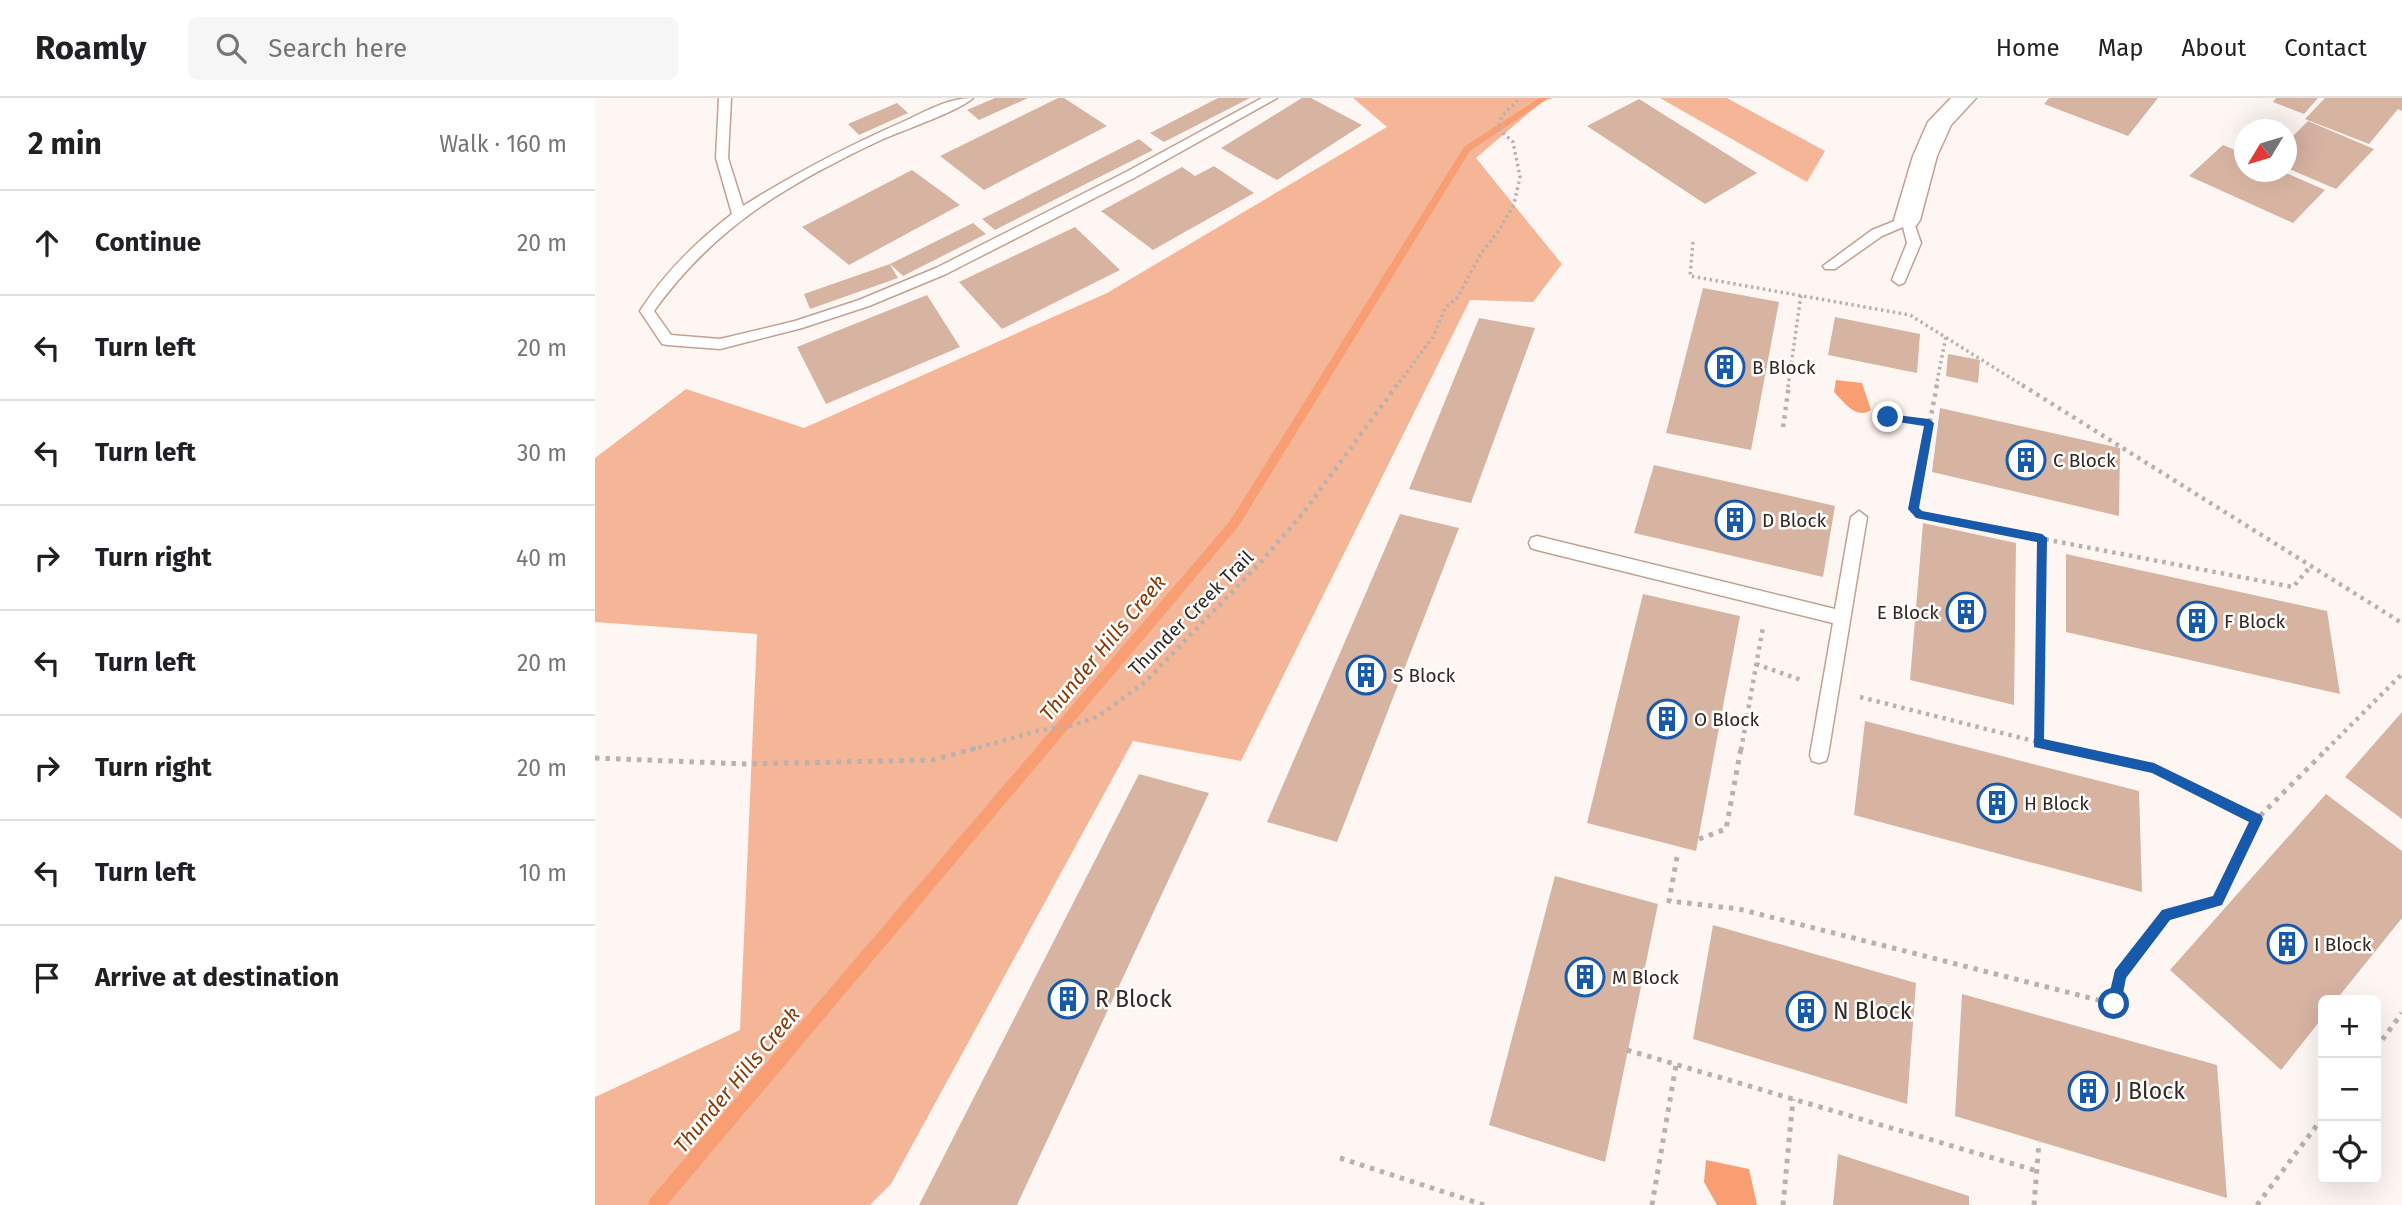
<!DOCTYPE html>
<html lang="en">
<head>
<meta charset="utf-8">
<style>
  :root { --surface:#fff; --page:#f6f6f6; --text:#202124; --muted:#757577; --line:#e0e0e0 }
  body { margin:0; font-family:"Fira Sans",sans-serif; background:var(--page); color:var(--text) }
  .controls { position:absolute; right:21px; bottom:21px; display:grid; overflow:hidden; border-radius:10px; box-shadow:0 7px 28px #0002 }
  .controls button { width:63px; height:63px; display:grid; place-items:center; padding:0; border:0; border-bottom:2px solid var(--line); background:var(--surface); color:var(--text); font:35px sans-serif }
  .compass { position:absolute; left:1639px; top:21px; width:63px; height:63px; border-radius:50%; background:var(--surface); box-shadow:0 7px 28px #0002; rotate:232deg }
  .stop { position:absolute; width:21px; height:21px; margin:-16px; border:5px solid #1759aa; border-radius:50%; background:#fff }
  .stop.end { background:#1759aa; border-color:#fff; box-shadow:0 2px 7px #0008 }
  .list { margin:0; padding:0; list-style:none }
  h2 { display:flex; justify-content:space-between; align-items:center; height:91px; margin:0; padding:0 28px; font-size:30px }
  h2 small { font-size:23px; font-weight:400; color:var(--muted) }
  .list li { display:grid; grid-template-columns:46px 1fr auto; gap:21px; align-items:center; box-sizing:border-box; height:105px; padding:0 28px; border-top:2px solid var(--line) }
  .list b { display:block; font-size:26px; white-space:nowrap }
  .list em { font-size:23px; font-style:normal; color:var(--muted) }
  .icon { flex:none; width:38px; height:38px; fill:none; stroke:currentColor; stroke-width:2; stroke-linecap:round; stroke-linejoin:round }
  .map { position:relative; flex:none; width:1807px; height:1107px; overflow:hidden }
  header { display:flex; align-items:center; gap:42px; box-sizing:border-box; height:98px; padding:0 35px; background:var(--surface); border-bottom:2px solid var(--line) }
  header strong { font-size:33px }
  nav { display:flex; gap:38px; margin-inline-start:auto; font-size:24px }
  .search { width:490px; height:63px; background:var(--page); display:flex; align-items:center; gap:18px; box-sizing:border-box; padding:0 24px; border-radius:10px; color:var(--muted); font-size:26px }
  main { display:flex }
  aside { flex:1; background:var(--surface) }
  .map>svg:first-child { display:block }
  .green { fill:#f5b698 }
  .water { fill:#f89e72 }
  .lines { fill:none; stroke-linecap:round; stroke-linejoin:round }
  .stream { fill:#f89e72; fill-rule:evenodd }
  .building { fill:#d7b3a2 }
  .service-casing { stroke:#c4a090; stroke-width:3 }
  .minor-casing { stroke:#c4a090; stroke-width:3 }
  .path-far2 { stroke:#bab0ac; stroke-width:3.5; stroke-dasharray:2.5 3.5; stroke-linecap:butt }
  .path-far1 { stroke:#bab0ac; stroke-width:4.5; stroke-dasharray:3.5 5; stroke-linecap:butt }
  .path { stroke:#bab0ac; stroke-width:5; stroke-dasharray:4.5 6; stroke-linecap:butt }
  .service { fill:#fff; fill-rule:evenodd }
  .minor { fill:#fff; fill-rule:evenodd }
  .route { fill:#1759aa }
  .labels { text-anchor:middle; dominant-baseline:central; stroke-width:5; stroke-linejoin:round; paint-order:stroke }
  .poi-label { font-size:19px; fill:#342620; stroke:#fff; text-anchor:start }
  .street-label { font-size:19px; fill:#342620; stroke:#fff }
  .water-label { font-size:21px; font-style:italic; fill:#893904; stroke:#fff }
  .near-poi-label { font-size:23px; fill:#342620; stroke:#fff; text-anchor:start }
</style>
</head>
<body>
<header>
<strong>Roamly</strong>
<div class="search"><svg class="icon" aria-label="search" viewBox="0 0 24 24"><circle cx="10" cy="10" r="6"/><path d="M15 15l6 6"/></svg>Search here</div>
<nav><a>Home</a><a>Map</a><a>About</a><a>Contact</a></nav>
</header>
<main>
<aside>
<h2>2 min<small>Walk · 160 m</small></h2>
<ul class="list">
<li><svg class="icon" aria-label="ahead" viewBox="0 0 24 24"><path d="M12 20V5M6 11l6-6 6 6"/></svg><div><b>Continue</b></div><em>20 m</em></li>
<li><svg class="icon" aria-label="left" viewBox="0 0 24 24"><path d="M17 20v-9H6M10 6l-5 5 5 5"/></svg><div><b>Turn left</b></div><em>20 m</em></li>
<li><svg class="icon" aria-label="left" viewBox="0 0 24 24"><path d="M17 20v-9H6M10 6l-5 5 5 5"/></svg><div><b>Turn left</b></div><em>30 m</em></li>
<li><svg class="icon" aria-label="right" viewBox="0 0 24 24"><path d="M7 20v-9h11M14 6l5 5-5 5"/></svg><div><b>Turn right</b></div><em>40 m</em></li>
<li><svg class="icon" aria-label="left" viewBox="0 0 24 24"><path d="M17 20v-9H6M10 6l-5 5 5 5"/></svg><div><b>Turn left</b></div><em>20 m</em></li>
<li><svg class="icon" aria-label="right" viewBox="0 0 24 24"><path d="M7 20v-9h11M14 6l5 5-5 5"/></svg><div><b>Turn right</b></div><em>20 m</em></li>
<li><svg class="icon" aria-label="left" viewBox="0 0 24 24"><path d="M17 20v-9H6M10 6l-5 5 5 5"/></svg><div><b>Turn left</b></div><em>10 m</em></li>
<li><svg class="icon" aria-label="arrive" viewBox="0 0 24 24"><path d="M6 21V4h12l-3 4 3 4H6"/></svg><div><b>Arrive at destination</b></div></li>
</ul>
</aside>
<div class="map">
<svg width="1807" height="1107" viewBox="0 0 1807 1107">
  <rect width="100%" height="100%" fill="#fef6f3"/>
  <!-- green -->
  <g class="green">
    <path d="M758 0H959L949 2 881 60 967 166 938 204 875 202 646 663 538 643 296 1086 275 1107H0V999L145 932 162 536 0 524V360L91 291 209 330 512 195 792 29Z"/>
    <path d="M1065 0H1132L1230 53 1212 84Z"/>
  </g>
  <!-- water -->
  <g class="water">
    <path d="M1241 282 1267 285 1276 312C1261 322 1249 304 1239 294Z"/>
    <path d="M1111 1062 1154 1071 1162 1107H1122L1109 1084Z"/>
  </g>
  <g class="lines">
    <!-- stream -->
    <path class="stream" d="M944 0H954L875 53 643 429 72 1107H53L55 1101 635 423 869 49Z"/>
  </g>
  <!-- building -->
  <g class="building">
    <path d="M400 0H433L384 22 372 12Z"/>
    <path d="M463 0H469L512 28 389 92 345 58Z"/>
    <path d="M623 0H655L569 44 555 35Z"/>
    <path d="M707 0H716L767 27 682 82 626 50Z"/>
    <path d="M1454 0H1563L1533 38 1449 6Z"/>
    <path d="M1681 0H1723L1709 16 1678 4Z"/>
    <path d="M1730 0H1807V13L1803 11 1774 46 1710 21Z"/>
    <path d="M1044 1 1162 75 1110 106 992 28Z"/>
    <path d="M302 5 313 15 264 37 253 26Z"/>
    <path d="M1713 23 1779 51 1741 91 1692 70V44Z"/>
    <path d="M544 41 558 52 400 132 387 121Z"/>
    <path d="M1628 47 1650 56V74H1689L1730 92 1698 125 1594 78Z"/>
    <path d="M619 68 659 95 558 152 506 113 587 69 600 78Z"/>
    <path d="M317 72 365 107 254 167 207 129Z"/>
    <path d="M378 125 391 136 308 178 295 166Z"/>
    <path d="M480 129 525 172 407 231 364 184Z"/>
    <path d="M295 166 303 180 215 211 209 196Z"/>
    <path d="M1108 190 1184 204 1156 352 1071 335Z"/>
    <path d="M332 197 365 249 231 306 202 249Z"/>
    <path d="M1240 219 1325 236 1322 275 1233 257Z"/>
    <path d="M884 220 940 230 876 405 814 391Z"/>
    <path d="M1353 256 1385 262 1383 285 1351 278Z"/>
    <path d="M1345 310 1525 350 1524 418 1337 374Z"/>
    <path d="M1059 367 1240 408 1228 479 1039 435Z"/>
    <path d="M805 416 864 430 742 744 672 724Z"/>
    <path d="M1328 425 1421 445 1419 607 1315 582Z"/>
    <path d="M1471 456 1732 513 1745 596 1471 534Z"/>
    <path d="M1048 496 1145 518 1101 753 992 725Z"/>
    <path d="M1807 614V721L1750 679Z"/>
    <path d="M1270 623 1544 693 1547 794 1259 717Z"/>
    <path d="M544 676 614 695 422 1107H324Z"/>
    <path d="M1731 696 1807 753V820L1741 902H1728V919L1686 972 1575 872Z"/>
    <path d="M960 778 1063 806 1010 1064 894 1027Z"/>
    <path d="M1118 827 1321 885 1312 1006 1098 941Z"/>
    <path d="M1367 896 1622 967 1632 1100 1360 1018Z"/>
    <path d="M1243 1056 1374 1098V1107H1238Z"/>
  </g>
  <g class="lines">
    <defs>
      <g id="service">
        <path d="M124 0H136L133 60 148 108C200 75 255 47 312 22 333 12 354 0 378 0 362 14 308 32 286 42 193 86 120 128 59 213L76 237 125 241 200 223 264 202 341 170 531 74 667 0H682L539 80 351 176 274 208 207 230 125 251 72 247 67 246 45 213C70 174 101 144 137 116L121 60Z"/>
        <path d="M1312 118 1318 122 1326 145 1309 185 1304 187 1297 182 1312 145 1308 129 1287 138 1240 171H1230L1228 168 1277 132Z"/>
        <path d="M1264 413 1272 419 1233 657 1231 663 1224 665 1217 663 1215 657 1238 525 942 452 936 450 934 445 936 440 942 438 1240 511 1256 419Z"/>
      </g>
      <path id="minor" d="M1356 0H1381L1356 27 1342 58 1325 122 1321 128 1312 130 1303 128 1299 122 1318 58 1333 24Z"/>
    </defs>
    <!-- service casing -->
    <use href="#service" class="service-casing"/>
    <!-- minor casing -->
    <use href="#minor" class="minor-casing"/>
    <!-- path-far2 -->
    <g class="path-far2">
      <path d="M1098 144 1095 178 1315 217 1430 289"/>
      <path d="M801 289 838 239 850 210 863 199 885 157 905 131 919 106 925 79 918 44 903 30 907 18 925 0"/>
      <path d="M1193 289 1206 197"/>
      <path d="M1341 289 1351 238"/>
    </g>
    <!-- path-far1 -->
    <g class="path-far1">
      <path d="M1342 287 1318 411 1324 417 1698 489 1716 468"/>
      <path d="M1427 287 1807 525"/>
      <path d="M1293 319 1334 325"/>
      <path d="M1188 329 1194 287"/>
      <path d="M1161 566 1206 582"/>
      <path d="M1265 599 1474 652"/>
      <path d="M1443 645 1447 440"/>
      <path d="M375 652 442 633 475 628 504 618 551 583 666 464 708 415 802 287"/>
      <path d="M1146 652 1168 529"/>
      <path d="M1731 652 1807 576"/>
    </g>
    <!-- path -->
    <g class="path">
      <path d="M1465 650 1559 670 1662 721"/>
      <path d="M0 660 151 666 337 662 381 650"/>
      <path d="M1104 741 1131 731 1146 650"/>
      <path d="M1082 759 1074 803 1144 811 1519 906 1525 877 1571 817 1622 803 1662 721 1733 650"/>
      <path d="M1781 950 1807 915"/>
      <path d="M1032 952 1442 1073"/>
      <path d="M745 1060 889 1107"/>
      <path d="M1057 1107 1081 967"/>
      <path d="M1188 1107 1198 1001"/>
      <path d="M1439 1107 1444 1044"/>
      <path d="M1662 1107 1728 1019"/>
    </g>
    <!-- service -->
    <use href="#service" class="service"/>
    <!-- minor -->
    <use href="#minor" class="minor"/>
  </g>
  <!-- route -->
  <path class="route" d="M1293 316 1334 321 1339 325 1324 410 1327 413 1447 436 1452 440 1449 641 1559 665 1666 717 1668 721 1627 807 1575 822 1531 880 1526 906 1519 913 1512 906 1520 872 1567 812 1618 798 1654 724 1557 675 1439 649 1442 444 1321 420 1313 411 1329 328 1290 322V317Z"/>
  <!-- icons -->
  <defs>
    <symbol id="building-ring" viewBox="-11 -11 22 22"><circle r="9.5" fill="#fff" stroke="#1759aa" stroke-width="1.5"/><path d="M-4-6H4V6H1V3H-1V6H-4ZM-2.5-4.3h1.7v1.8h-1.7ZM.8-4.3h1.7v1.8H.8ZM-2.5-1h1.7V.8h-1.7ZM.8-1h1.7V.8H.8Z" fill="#1759aa"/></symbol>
  </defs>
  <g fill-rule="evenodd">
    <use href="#building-ring" x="1108" y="247" width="44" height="44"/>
    <use href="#building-ring" x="1409" y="340" width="44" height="44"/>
    <use href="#building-ring" x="1118" y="400" width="44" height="44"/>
    <use href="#building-ring" x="1349" y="492" width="44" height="44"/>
    <use href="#building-ring" x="1580" y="501" width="44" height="44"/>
    <use href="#building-ring" x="749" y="555" width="44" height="44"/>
    <use href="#building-ring" x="1050" y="599" width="44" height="44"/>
    <use href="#building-ring" x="1380" y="683" width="44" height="44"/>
    <use href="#building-ring" x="1670" y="824" width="44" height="44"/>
    <use href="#building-ring" x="968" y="857" width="44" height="44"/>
    <use href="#building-ring" x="451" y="879" width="44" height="44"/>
    <use href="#building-ring" x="1189" y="891" width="44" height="44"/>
    <use href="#building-ring" x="1471" y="971" width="44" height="44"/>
  </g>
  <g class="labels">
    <!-- poi labels -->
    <g class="poi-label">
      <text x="1157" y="269">B Block</text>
      <text x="1458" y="362">C Block</text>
      <text x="1167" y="422">D Block</text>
      <text x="1344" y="514" text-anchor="end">E Block</text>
      <text x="1629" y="523">F Block</text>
      <text x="798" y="577">S Block</text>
      <text x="1099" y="621">O Block</text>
      <text x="1429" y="705">H Block</text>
      <text x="1719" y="846">I Block</text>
      <text x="1017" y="879">M Block</text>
    </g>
    <!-- street labels -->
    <g class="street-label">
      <text transform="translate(596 515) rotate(-45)">Thunder Creek Trail</text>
    </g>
    <!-- water labels -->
    <g class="water-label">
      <text transform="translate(508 550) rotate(-50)">Thunder Hills Creek</text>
      <text transform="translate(142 982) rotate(-50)">Thunder Hills Creek</text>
    </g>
    <!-- near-poi labels -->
    <g class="near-poi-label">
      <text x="500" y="901">R Block</text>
      <text x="1238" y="913">N Block</text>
      <text x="1520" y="993">J Block</text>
    </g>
  </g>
</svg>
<div class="controls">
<button>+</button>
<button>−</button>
<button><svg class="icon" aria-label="locate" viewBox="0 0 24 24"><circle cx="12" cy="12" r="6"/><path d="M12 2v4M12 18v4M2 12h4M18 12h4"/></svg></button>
</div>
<svg class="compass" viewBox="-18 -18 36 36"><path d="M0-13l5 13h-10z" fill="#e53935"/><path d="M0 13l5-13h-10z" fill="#757577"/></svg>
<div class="stop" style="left:1519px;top:906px"></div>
<div class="stop end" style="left:1293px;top:319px"></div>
</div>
</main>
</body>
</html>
